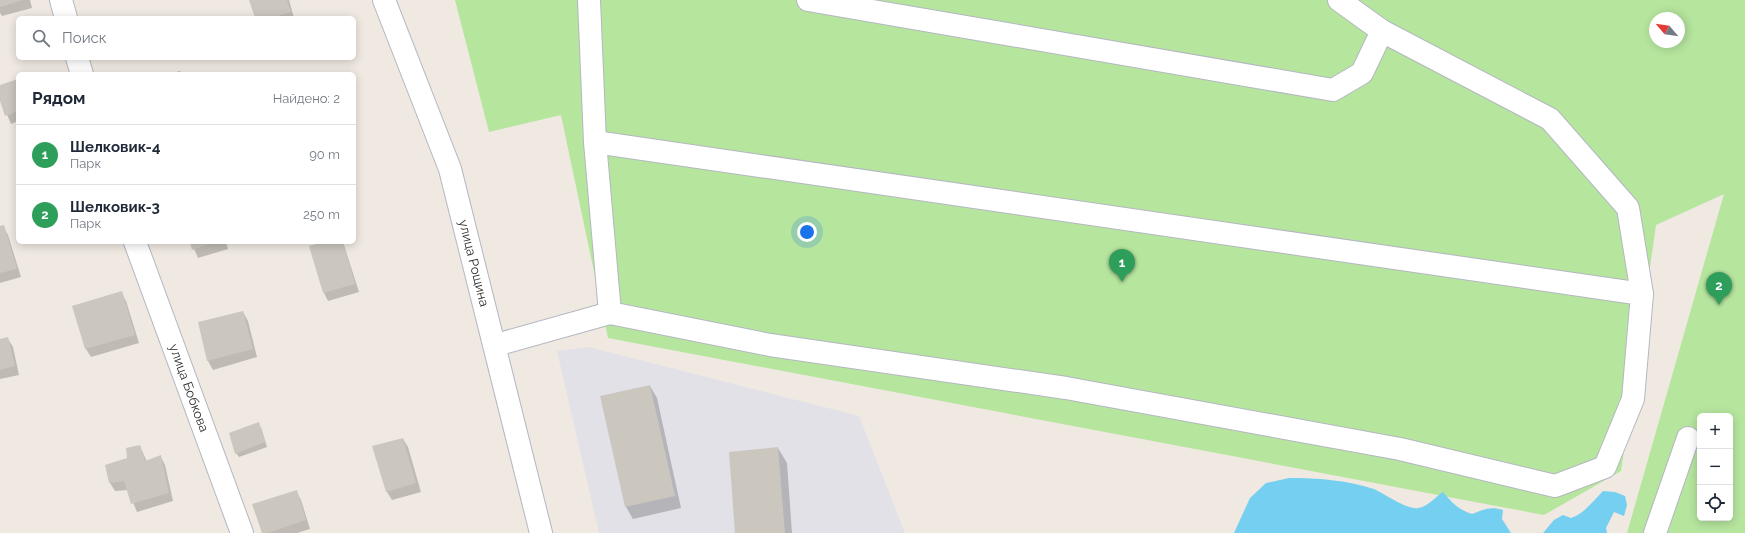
<!DOCTYPE html>
<html lang="ru">
<head>
<meta charset="utf-8">
<style>
  :root { --surface:#fff; --page:#f2f2f3; --text:#1f2937; --muted:#747a83; --line:#e0e1e3; --accent:#4264fb }
  body { margin:0; font-family:Raleway,sans-serif; background:var(--page); color:var(--text) }
  .controls { position:absolute; right:12px; bottom:12px; display:grid; overflow:hidden; border-radius:6px; box-shadow:0 2px 10px #0003 }
  .controls button { width:36px; height:36px; display:grid; place-items:center; padding:0; border:0; border-bottom:1px solid var(--line); background:var(--surface); color:var(--text); font:20px sans-serif }
  .compass { position:absolute; left:1649px; top:12px; width:36px; height:36px; border-radius:50%; background:var(--surface); box-shadow:0 2px 10px #0003; rotate:299deg }
  .you { position:absolute; left:807px; top:232px; width:14px; height:14px; margin:-10px; border:3px solid #fff; border-radius:50%; background:#1a73e8; box-shadow:0 0 0 6px #1a73e833 }
  .badge { display:grid; place-items:center; width:26px; height:26px; border-radius:50%; background:var(--accent); color:#fff; font-size:13px; font-weight:700 }
  .pin { position:absolute; translate:-50% -33px; filter:drop-shadow(0 1px 2px #0008) }
  .pin::after { content:''; position:absolute; top:21px; width:14px; height:12px; background:inherit; clip-path:polygon(0 0,100% 0,50% 100%) }
  .list { margin:0; padding:0; list-style:none }
  h2 { display:flex; justify-content:space-between; align-items:center; height:52px; margin:0; padding:0 16px; font-size:17px }
  h2 small { font-size:13px; font-weight:400; color:var(--muted) }
  .list li { display:grid; grid-template-columns:26px 1fr auto; gap:12px; align-items:center; box-sizing:border-box; height:60px; padding:0 16px; border-top:1px solid var(--line) }
  .list b { display:block; font-size:15px; white-space:nowrap }
  .list p { margin:0; font-size:13px; white-space:nowrap; color:var(--muted) }
  .list em { font-size:13px; font-style:normal; color:var(--muted) }
  .icon { flex:none; width:22px; height:22px; fill:none; stroke:currentColor; stroke-width:2; stroke-linecap:round; stroke-linejoin:round }
  .map { position:relative; flex:none; width:1745px; height:533px; overflow:hidden }
  .search { position:absolute; background:var(--surface); box-shadow:0 2px 10px #0003; left:16px; top:16px; width:340px; height:44px; display:flex; align-items:center; gap:10px; box-sizing:border-box; padding:0 14px; border-radius:6px; color:var(--muted); font-size:15px }
  .panel { position:absolute; background:var(--surface); box-shadow:0 2px 10px #0003; left:16px; top:72px; width:340px; height:172px; border-radius:6px }
  .map>svg:first-child { display:block }
  .industrial { fill:#e3e1e8 }
  .green { fill:#b6e59e; fill-rule:evenodd }
  .water { fill:#75cff0 }
  .shadow { fill:#0003 }
  .building { fill:#cbc7bf }
  .lines { fill:none; stroke-linecap:round; stroke-linejoin:round }
  .minor-casing { stroke:#b4b7c1; stroke-width:24 }
  .minor { stroke:#fff; stroke-width:22 }
  .labels { text-anchor:middle; dominant-baseline:central; stroke-width:3.5; stroke-linejoin:round; paint-order:stroke }
  .street-label { font-size:13px; fill:#2e2e2e; stroke:#fff }
</style>
</head>
<body>
<div class="map">
<svg width="1745" height="533" viewBox="0 0 1745 533">
  <rect width="100%" height="100%" fill="#efe9e1"/>
  <!-- industrial -->
  <path class="industrial" d="M589 347 859 416 905 533H599L557 351Z"/>
  <!-- green -->
  <path class="green" d="M455 0H1745V533H1627L1724 194 1656 225 1621 471 1544 515 608 338 561 115 489 132ZM1655 18H1679V42H1655ZM1700 416H1730V518H1700Z"/>
  <!-- water -->
  <g class="water">
    <path d="M1289 478C1318 478 1346 480 1374 489 1385 494 1407 510 1418 508 1428 507 1435 497 1443 492 1452 503 1459 510 1472 514 1484 509 1491 506 1503 510L1502 519 1511 533H1234L1250 498 1266 483Z"/>
    <path d="M1603 491 1615 492 1625 496 1627 505 1624 516 1614 512 1606 528 1607 533H1543L1554 520 1563 515 1571 518C1584 514 1594 500 1603 491Z"/>
  </g>
  <!-- shadow -->
  <g class="shadow">
    <path d="M0 0H30L32 8 2 16 0 13Z"/>
    <path d="M250 0H289L294 18H256Z"/>
    <path d="M180 71 182 74H169Z"/>
    <path d="M18 80V121L11 124 0 98V86Z"/>
    <path d="M3 226 8 235 21 277 0 283V227Z"/>
    <path d="M191 242H226L228 249 198 258Z"/>
    <path d="M326 242H343L359 292 328 301 324 293Z"/>
    <path d="M121 292 126 301 139 343 91 357 86 349 73 306Z"/>
    <path d="M243 312 248 321 257 357 213 370 208 361 199 323Z"/>
    <path d="M8 339 13 347 19 375 0 379V340Z"/>
    <path d="M650 386 657 398 681 508 633 519 626 507Z"/>
    <path d="M261 427 267 447 239 457 236 453Z"/>
    <path d="M403 439 408 447 421 492 392 500 387 492 373 447Z"/>
    <path d="M140 446 147 462 161 457 165 465 173 501 137 512 128 490 115 491 110 483Z"/>
    <path d="M778 448 787 463 792 533H736Z"/>
    <path d="M296 491 301 500 310 529 297 533H263Z"/>
  </g>
  <!-- building -->
  <g class="building">
    <path d="M0 0H23L0 7Z"/>
    <path d="M249 0H287L291 12 271 18H255Z"/>
    <path d="M18 79V111L5 116 0 101V85Z"/>
    <path d="M4 225 17 269 0 273V226Z"/>
    <path d="M190 242H216L192 250Z"/>
    <path d="M323 242H343L355 284 323 293 309 246Z"/>
    <path d="M122 291 135 335 85 349 72 306Z"/>
    <path d="M243 311 253 349 207 361 198 322Z"/>
    <path d="M8 337 15 366 0 370V339Z"/>
    <path d="M650 385 675 496 625 507 600 396Z"/>
    <path d="M259 422 265 442 235 454 229 433Z"/>
    <path d="M403 438 416 483 386 492 372 446Z"/>
    <path d="M140 445 145 461 161 455 169 493 131 504 124 481 109 483 105 465 127 458 126 448Z"/>
    <path d="M778 447 785 533H735L729 452Z"/>
    <path d="M297 490 306 520 268 533H262L252 504Z"/>
  </g>
  <g class="lines">
    <defs>
      <g id="minor">
        <path d="M61 0 66 18"/>
        <path d="M384 0 450 169 541 533"/>
        <path d="M808 0 1333 90 1362 73 1382 31"/>
        <path d="M1339 0 1382 31 1550 119 1628 208 1642 294"/>
        <path d="M77 58 82 74"/>
        <path d="M595 142 1642 294 1633 399 1605 467 1555 486 1400 449 1066 388 770 345 610 313"/>
        <path d="M135 242 242 533"/>
        <path d="M496 345 610 313 595 142 589 0"/>
        <path d="M1655 533 1688 438"/>
      </g>
    </defs>
    <!-- minor casing -->
    <use href="#minor" class="minor-casing"/>
    <!-- minor -->
    <use href="#minor" class="minor"/>
  </g>
  <g class="labels">
    <!-- street labels -->
    <g class="street-label">
      <text transform="translate(474 263) rotate(76)">улица Рощина</text>
      <text transform="translate(189 388) rotate(70)">улица Бобкова</text>
    </g>
  </g>
</svg>
<div class="controls">
<button>+</button>
<button>−</button>
<button><svg class="icon" aria-label="locate" viewBox="0 0 24 24"><circle cx="12" cy="12" r="6"/><path d="M12 2v4M12 18v4M2 12h4M18 12h4"/></svg></button>
</div>
<svg class="compass" viewBox="-18 -18 36 36"><path d="M0-13l5 13h-10z" fill="#e53935"/><path d="M0 13l5-13h-10z" fill="#747a83"/></svg>
<div class="you"></div>
<div class="pin badge" style="left:1122px;top:282px;background:#2e9e5b">1</div>
<div class="pin badge" style="left:1719px;top:305px;background:#2e9e5b">2</div>
<div class="search"><svg class="icon" aria-label="search" viewBox="0 0 24 24"><circle cx="10" cy="10" r="6"/><path d="M15 15l6 6"/></svg>Поиск</div>
<section class="panel">
<h2>Рядом<small>Найдено: 2</small></h2>
<ul class="list">
<li><span class="badge" style="background:#2e9e5b">1</span><div><b>Шелковик-4</b><p>Парк</p></div><em>90 m</em></li>
<li><span class="badge" style="background:#2e9e5b">2</span><div><b>Шелковик-3</b><p>Парк</p></div><em>250 m</em></li>
</ul>
</section>
</div>
</body>
</html>
